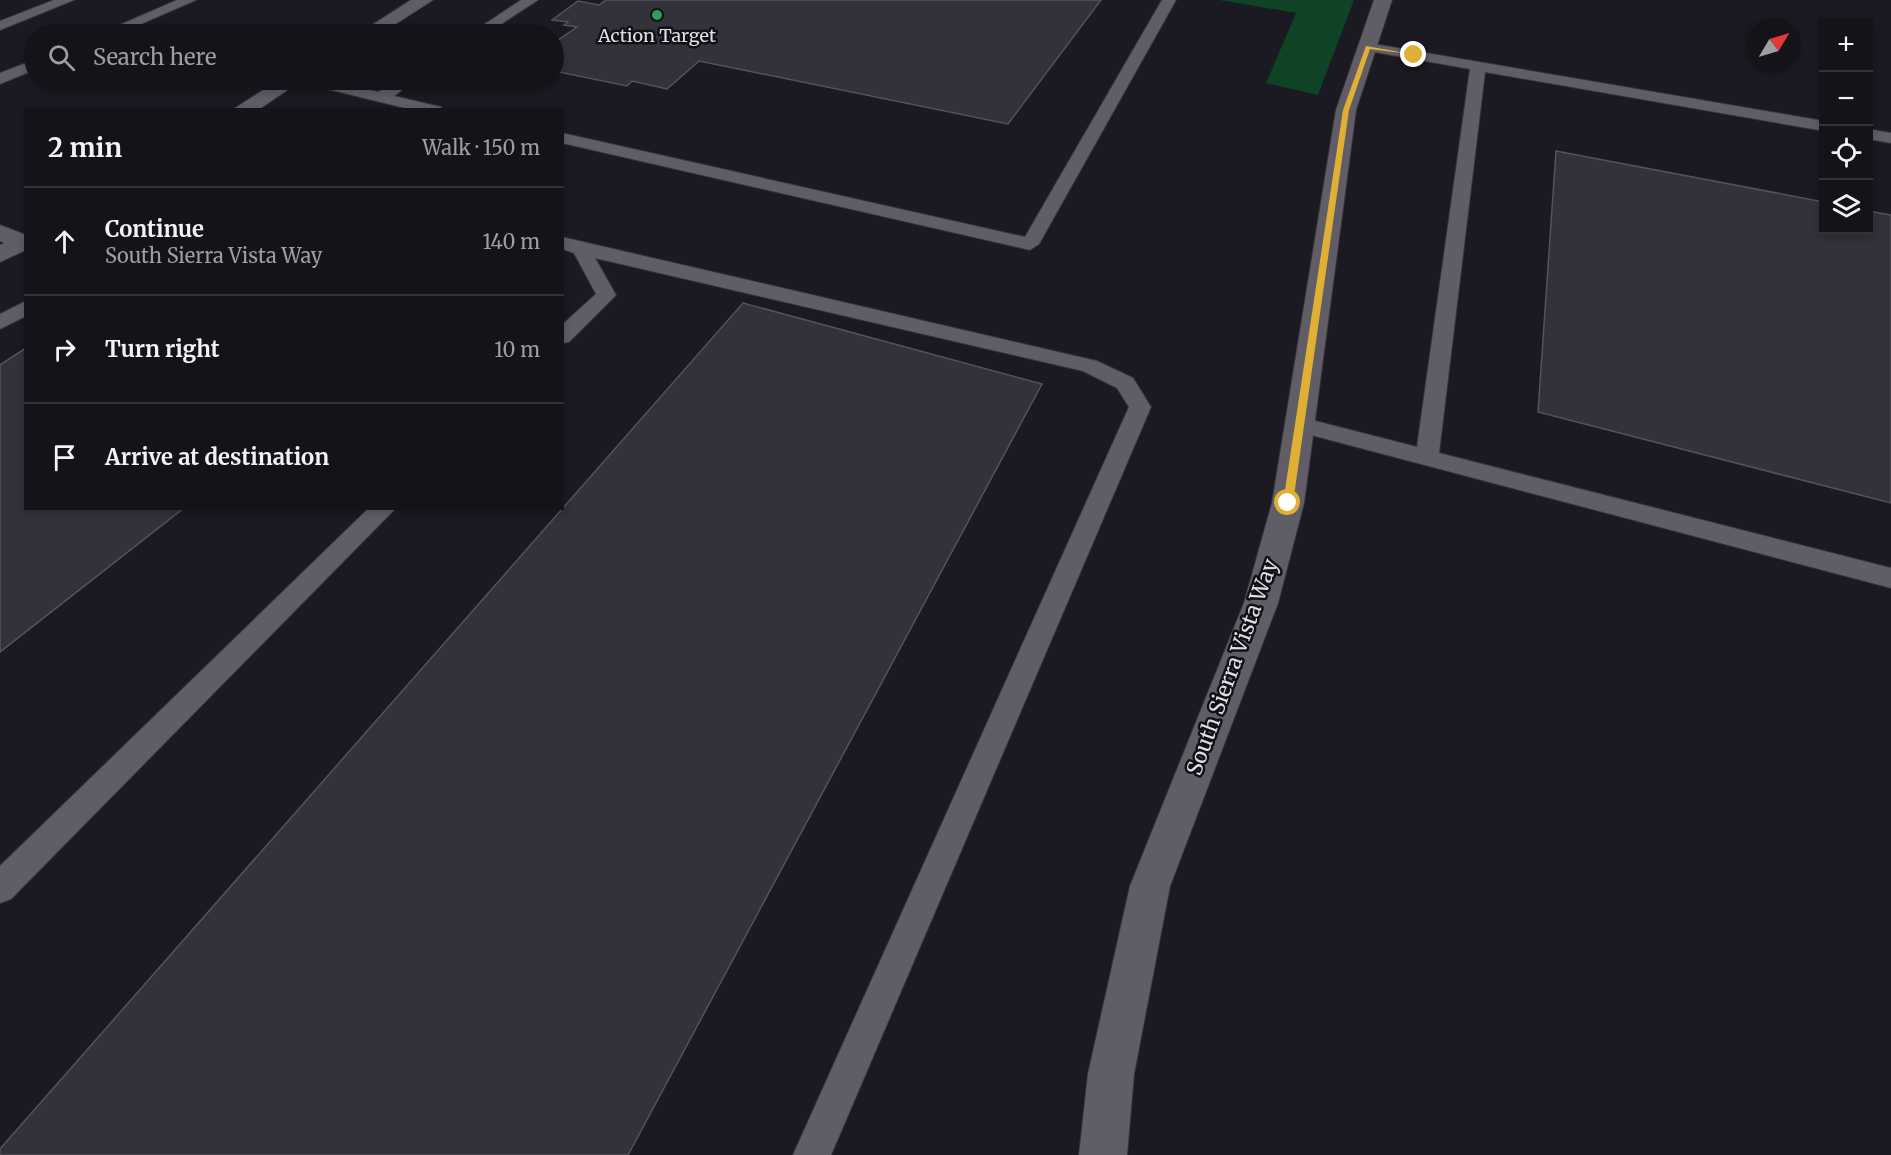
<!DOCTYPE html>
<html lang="en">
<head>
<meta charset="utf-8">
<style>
  :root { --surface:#141319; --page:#1d1c22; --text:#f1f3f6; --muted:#9d9ea2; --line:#333238 }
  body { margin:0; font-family:Merriweather,serif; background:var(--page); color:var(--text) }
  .controls { position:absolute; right:18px; top:18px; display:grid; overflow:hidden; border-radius:0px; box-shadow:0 3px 9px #0003 }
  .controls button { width:54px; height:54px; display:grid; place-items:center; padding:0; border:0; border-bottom:2px solid var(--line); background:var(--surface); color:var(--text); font:30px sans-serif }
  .compass { position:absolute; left:1747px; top:18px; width:54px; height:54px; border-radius:50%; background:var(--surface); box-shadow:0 3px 9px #0003; rotate:52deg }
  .stop { position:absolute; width:18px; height:18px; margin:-14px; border:4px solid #e0b034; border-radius:50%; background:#fff }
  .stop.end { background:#e0b034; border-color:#fff; box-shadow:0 2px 6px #0008 }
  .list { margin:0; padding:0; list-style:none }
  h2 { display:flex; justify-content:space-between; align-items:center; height:78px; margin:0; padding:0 24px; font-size:26px }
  h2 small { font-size:20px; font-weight:400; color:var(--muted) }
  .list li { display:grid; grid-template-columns:39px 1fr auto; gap:18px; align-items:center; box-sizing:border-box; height:108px; padding:0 24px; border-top:2px solid var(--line) }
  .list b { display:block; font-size:22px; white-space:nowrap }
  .list p { margin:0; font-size:20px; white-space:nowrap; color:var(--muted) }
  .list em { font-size:20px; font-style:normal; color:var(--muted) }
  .icon { flex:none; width:33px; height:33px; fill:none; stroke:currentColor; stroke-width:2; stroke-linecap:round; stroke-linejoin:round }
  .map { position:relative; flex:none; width:1891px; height:1155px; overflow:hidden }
  .search { position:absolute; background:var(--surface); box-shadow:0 3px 9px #0003; left:24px; top:24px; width:540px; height:66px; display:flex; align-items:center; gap:15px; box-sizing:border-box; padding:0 21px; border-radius:33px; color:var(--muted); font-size:22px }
  .panel { position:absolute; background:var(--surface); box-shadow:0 3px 9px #0003; left:24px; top:108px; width:540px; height:402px; border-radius:0px }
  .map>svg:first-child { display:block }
  .green { fill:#0f4325 }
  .building { fill:#333139; stroke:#54525b; stroke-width:1.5 }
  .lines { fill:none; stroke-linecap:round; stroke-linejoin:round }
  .lane-casing { stroke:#36353a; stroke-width:2 }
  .street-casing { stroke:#36353a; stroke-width:2 }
  .secondary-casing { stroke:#36353a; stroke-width:2 }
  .lane { fill:#605d67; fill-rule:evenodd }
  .street { fill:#605d67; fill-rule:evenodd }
  .secondary { fill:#605d67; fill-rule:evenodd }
  .route { fill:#e0b034 }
  .leisure-dot { fill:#2e9e5b; stroke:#121017; stroke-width:2 }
  .labels { text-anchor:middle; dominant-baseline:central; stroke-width:5; stroke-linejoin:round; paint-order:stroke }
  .far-poi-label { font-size:18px; fill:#e0dfe4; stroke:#121017 }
  .street-label { font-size:21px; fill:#e0dfe4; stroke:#121017 }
</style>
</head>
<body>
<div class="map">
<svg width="1891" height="1155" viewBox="0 0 1891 1155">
  <rect width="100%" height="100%" fill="#1b1921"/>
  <!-- green -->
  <path class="green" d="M1219 0H1354L1318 95 1266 83 1296 13Z"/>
  <!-- building -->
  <g class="building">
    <path d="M606 0H1101L1008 124 699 61 667 89 632 81 627 86 554 71V43L577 27 564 25 568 22 552 20 578 1 599 5Z"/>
    <path d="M1556 151 1824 202V230H1868V211L1891 215V503L1538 412Z"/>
    <path d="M743 303 1042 384 628 1155H0V1149Z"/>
    <path d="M26 348V508H184L0 652V365Z"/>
  </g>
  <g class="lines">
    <defs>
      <g id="lane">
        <path d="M54 0H74L0 30V21Z"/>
        <path d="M177 0H196L118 34H99Z"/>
        <path d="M521 0H538L486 34H470Z"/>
        <path d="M1162 0H1176L1039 244 1030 250 562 143V133L1025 237Z"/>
        <path d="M1368 43 1824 121V131L1485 72 1439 453 1891 568V588L1292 430 1289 425 1292 420 1300 417 1417 447 1470 69 1363 50 1361 47Z"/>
        <path d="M34 60V70L0 84V73Z"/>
        <path d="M301 80H327L378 92 398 80H415L394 96 441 107 443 110H413L303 83Z"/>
        <path d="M1868 129 1891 133V143L1868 139Z"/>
        <path d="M562 237 1097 361 1133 378 1151 407 831 1155H793L1129 407 1117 388 1083 371 595 258 616 295 569 342 562 343V325L596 294 574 253 562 249Z"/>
        <path d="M26 301V316L0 329V314Z"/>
        <path d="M369 508H396L11 899 0 903V866Z"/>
      </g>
      <g id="street">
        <path d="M1374 0H1392L1356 110 1304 503 1278 603 1170 886 1134 1074 1127 1155H1079L1088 1074 1130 886 1244 603 1272 503 1336 110Z"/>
        <path d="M0 225 26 235V248L13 247 0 241Z"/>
      </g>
      <g id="secondary">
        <path d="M411 0H433L380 34H358Z"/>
        <path d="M279 80H302L258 110H232Z"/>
        <path d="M26 233V250L0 262V245Z"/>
      </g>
    </defs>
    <!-- lane casing -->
    <use href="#lane" class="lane-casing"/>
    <!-- street casing -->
    <use href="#street" class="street-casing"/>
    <!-- secondary casing -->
    <use href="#secondary" class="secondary-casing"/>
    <!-- lane -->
    <use href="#lane" class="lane"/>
    <!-- street -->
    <use href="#street" class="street"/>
    <!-- secondary -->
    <use href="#secondary" class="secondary"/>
  </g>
  <!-- route -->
  <path class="route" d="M1366 46 1417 55 1370 49 1349 110 1293 503 1288 506 1283 503 1343 110Z"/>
  <!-- markers -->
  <circle class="leisure-dot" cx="657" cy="15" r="6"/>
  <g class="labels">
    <!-- far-poi labels -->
    <g class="far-poi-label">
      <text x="657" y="35">Action Target</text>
    </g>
    <!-- street labels -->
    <g class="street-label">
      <text transform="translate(1232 667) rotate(-70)">South Sierra Vista Way</text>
    </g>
  </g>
</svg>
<div class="controls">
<button>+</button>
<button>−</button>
<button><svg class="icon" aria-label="locate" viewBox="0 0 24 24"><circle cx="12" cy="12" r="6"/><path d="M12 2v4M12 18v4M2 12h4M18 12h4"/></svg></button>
<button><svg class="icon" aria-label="layers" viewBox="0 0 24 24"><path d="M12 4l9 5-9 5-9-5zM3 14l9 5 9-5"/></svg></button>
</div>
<svg class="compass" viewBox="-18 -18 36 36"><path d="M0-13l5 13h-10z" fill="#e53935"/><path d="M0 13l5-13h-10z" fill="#9d9ea2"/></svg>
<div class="stop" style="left:1288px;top:503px"></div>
<div class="stop end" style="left:1414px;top:55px"></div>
<div class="search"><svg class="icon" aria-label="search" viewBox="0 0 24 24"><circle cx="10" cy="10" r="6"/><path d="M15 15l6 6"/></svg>Search here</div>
<section class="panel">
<h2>2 min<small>Walk · 150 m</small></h2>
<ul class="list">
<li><svg class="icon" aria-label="ahead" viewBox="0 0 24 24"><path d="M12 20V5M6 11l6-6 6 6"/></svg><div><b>Continue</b><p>South Sierra Vista Way</p></div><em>140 m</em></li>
<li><svg class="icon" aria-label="right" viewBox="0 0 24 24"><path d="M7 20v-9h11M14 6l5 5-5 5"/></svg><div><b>Turn right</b></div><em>10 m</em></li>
<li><svg class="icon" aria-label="arrive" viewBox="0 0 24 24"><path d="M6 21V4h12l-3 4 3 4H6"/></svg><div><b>Arrive at destination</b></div></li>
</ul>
</section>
</div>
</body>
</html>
